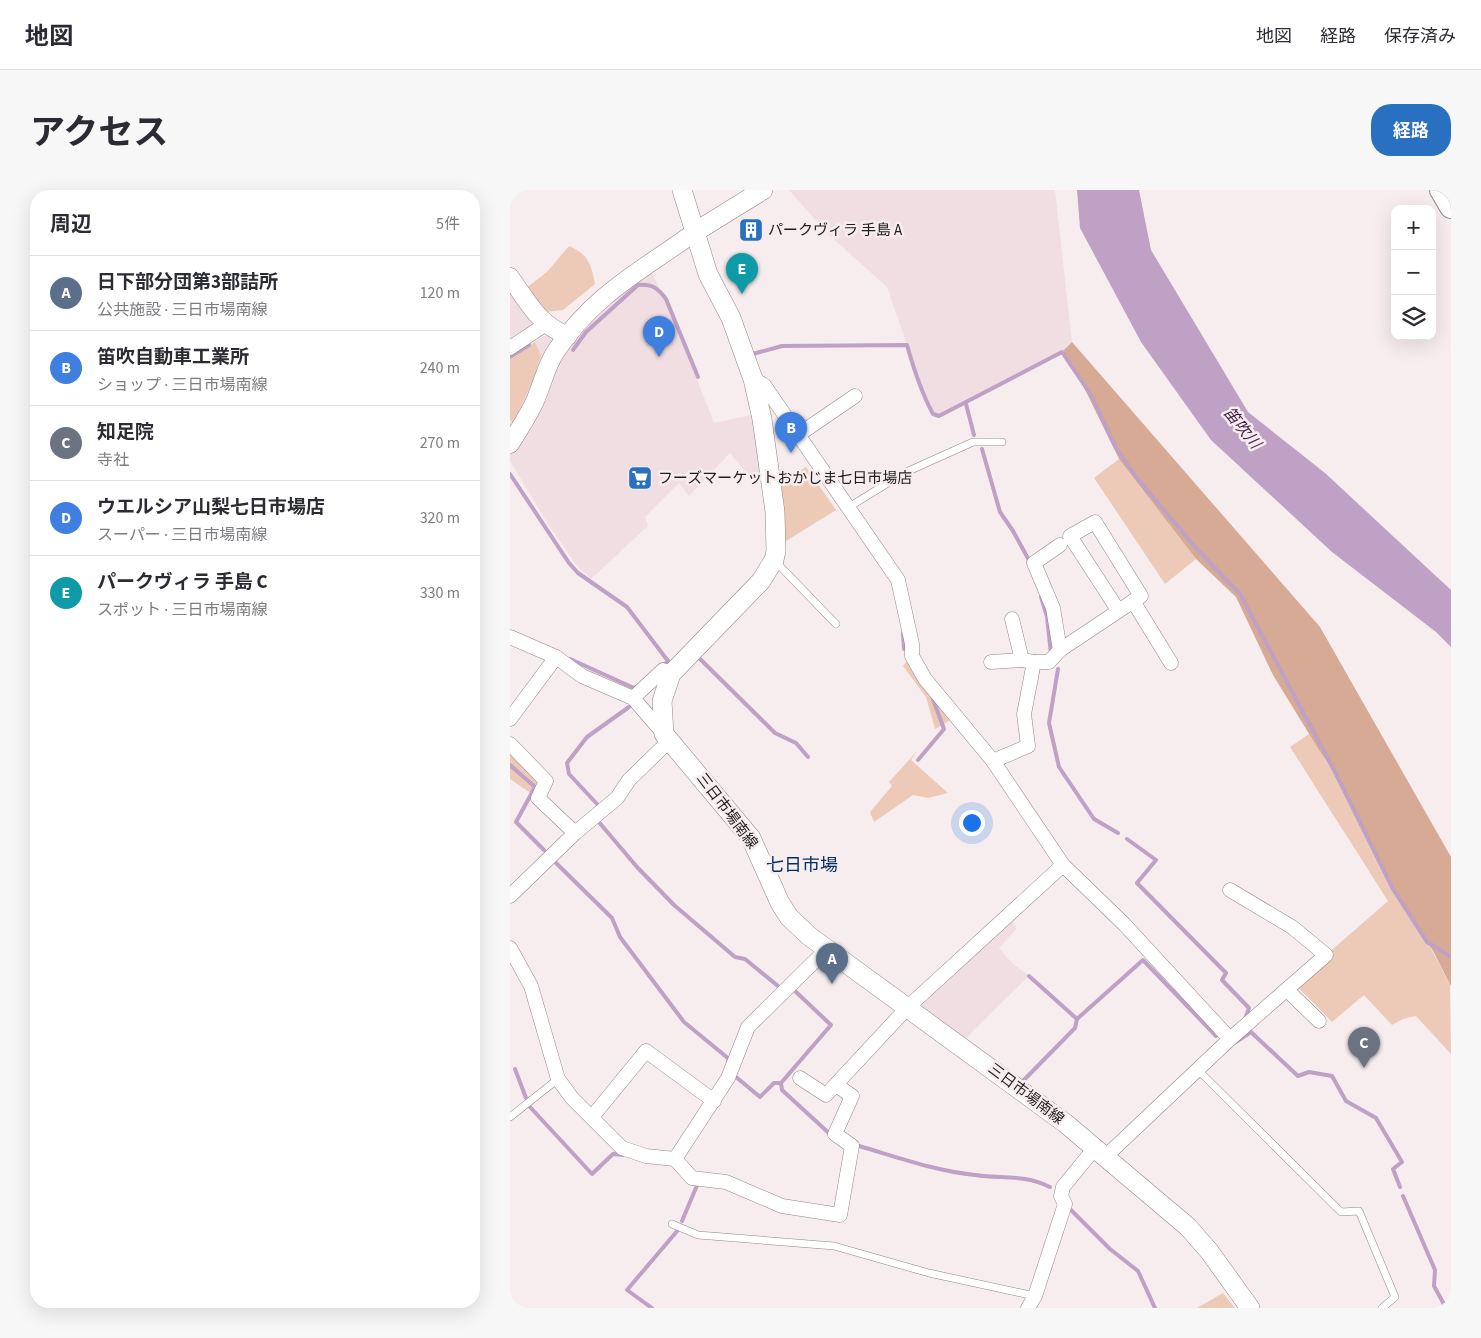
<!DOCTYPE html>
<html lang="ja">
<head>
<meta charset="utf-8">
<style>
  :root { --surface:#fff; --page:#f7f7f7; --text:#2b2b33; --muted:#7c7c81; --line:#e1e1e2; --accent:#2970c1 }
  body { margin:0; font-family:"Source Sans 3","Noto Sans JP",sans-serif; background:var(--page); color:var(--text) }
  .controls { position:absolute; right:15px; top:15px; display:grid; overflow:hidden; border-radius:10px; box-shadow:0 5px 20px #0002 }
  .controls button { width:45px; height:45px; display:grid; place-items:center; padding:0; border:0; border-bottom:1px solid var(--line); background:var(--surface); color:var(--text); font:25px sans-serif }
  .you { position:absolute; left:461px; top:632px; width:18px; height:18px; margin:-12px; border:4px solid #fff; border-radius:50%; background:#1a73e8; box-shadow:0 0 0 8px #1a73e833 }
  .badge { display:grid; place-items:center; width:32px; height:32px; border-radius:50%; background:var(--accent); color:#fff; font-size:16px; font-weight:700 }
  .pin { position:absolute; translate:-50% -41px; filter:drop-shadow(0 1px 2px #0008) }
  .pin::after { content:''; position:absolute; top:26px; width:18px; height:15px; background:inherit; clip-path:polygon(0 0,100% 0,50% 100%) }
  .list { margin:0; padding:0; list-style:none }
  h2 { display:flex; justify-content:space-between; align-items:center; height:65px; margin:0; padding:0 20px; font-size:21px }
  h2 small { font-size:16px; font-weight:400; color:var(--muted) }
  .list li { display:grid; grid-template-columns:32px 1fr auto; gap:15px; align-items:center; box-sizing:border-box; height:75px; padding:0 20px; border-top:1px solid var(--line) }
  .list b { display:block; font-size:19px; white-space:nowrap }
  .list p { margin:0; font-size:16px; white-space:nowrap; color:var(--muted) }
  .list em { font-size:16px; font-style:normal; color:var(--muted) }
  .icon { flex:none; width:28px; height:28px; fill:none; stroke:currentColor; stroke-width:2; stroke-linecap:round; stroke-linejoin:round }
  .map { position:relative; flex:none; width:941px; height:1118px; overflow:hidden; border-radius:20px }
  header { display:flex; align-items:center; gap:30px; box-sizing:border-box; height:70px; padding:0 25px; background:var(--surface); border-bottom:1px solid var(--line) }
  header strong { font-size:24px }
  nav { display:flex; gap:28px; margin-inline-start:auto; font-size:18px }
  .intro { display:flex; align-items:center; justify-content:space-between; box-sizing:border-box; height:120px; padding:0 30px }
  h1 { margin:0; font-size:35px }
  .button { padding:12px 22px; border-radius:20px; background:var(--accent); color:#fff; font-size:18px; font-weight:700 }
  main { display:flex; gap:30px; padding:0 30px }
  aside { flex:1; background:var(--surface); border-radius:20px; box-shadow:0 5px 20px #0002 }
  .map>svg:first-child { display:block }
  .built { fill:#f1dee2 }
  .green { fill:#edcab8 }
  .forest { fill:#d6aa94 }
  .water { fill:#bea1c5 }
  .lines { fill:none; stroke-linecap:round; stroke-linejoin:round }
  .stream { stroke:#bea1c5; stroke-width:4 }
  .service-casing { stroke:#8f8687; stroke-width:8 }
  .minor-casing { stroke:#8f8687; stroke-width:15 }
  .tertiary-casing { stroke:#8f8687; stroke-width:19 }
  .secondary-casing { stroke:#8f8687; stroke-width:20 }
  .trunk-casing { stroke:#8f8687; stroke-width:24 }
  .service { stroke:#fff; stroke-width:7 }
  .minor { stroke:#fff; stroke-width:14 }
  .tertiary { stroke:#fff; stroke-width:18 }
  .secondary { stroke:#fff; stroke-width:19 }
  .trunk { stroke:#fff; stroke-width:22 }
  .labels { text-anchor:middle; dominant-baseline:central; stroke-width:5; stroke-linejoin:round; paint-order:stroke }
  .poi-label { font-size:15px; fill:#201c1d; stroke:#f7edef; text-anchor:start }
  .street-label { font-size:15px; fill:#201c1d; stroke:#f7edef }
  .water-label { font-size:16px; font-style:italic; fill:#411c4a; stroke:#f7edef }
  .quarter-label { font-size:18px; fill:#002d5f; stroke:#f7edef }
</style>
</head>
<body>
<header>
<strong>地図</strong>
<nav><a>地図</a><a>経路</a><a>保存済み</a></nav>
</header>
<div class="intro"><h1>アクセス</h1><a class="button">経路</a></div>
<main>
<aside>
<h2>周辺<small>5件</small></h2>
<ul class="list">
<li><span class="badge" style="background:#5c6f8a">A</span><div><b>日下部分団第3部詰所</b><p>公共施設 · 三日市場南線</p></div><em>120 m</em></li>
<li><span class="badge" style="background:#3f7fe0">B</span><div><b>笛吹自動車工業所</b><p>ショップ · 三日市場南線</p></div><em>240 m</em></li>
<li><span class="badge" style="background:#6b7280">C</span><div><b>知足院</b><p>寺社</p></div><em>270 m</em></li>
<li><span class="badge" style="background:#3f7fe0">D</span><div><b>ウエルシア山梨七日市場店</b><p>スーパー · 三日市場南線</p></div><em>320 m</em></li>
<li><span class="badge" style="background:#0f9aa8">E</span><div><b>パークヴィラ 手島 C</b><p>スポット · 三日市場南線</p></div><em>330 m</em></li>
</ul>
</aside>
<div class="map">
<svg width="941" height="1118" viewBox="0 0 941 1118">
  <rect width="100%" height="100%" fill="#f7edef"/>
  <!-- built -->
  <g class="built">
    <path d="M279 0H545L562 152 552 162 435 225 423 224 406 189 397 155 377 97 319 45Z"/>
    <path d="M137 74 156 110 204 233 241 225 256 290 243 291 220 263 179 306 169 293 135 327 138 336 81 389 67 376 38 334 0 271V167L43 140 59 145Z"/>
    <path d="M0 87 36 134 0 160Z"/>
    <path d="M497 724 507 738 489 758 502 773 519 786 453 851 402 813Z"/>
  </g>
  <!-- green -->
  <g class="green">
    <path d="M59 56C78 64 81 73 85 94L53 120 25 123 11 102 37 82Z"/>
    <path d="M25 152 31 166 23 190 3 234 0 229V170Z"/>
    <path d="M609 269 686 369 655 394 584 288Z"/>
    <path d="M296 277 326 320 268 356 263 298Z"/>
    <path d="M402 466 447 526 425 539 416 507 393 476Z"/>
    <path d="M799 544 825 582 940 794 941 864 906 826 893 829 882 835 854 805 822 832 784 793 878 711 780 557Z"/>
    <path d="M0 554 36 591 28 608 0 589Z"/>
    <path d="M408 560 401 570 438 603 418 608 403 605 364 632 360 622 382 596 379 592Z"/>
    <path d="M713 1103 725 1118H687Z"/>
  </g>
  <!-- forest -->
  <path class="forest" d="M562 152 810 437 941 667V796L923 761 893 714 825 582 809 560 763 485 726 407 686 369 609 269 563 175 552 162Z"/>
  <!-- water -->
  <path class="water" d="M567 0H629L641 60 738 222 815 283 941 400V457L926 442 822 362 701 250 631 152 570 38Z"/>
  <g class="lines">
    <!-- stream -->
    <g class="stream">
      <path d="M63 160 76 142 128 95C142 94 148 98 156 109L188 187"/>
      <path d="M239 165 272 156 397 155C404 180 411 202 423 224L429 226 552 162 581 205 605 256 626 287 685 357 730 404 825 582 883 699 917 752 941 767"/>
      <path d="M0 167 19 155"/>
      <path d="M456 214 464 245"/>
      <path d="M472 259 490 322 503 341 520 372"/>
      <path d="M0 284 59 373 68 383 117 417 158 471 153 476"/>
      <path d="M531 407 537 427 541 464"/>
      <path d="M393 443 394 459"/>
      <path d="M186 465 265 543 286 553 298 567"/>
      <path d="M60 469 124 498 126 497"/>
      <path d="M548 479 539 533 549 577 584 629 608 643"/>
      <path d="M408 570 434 539 421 504"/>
      <path d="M0 575 25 597 6 632 34 660"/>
      <path d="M88 615 59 584 57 573 77 547 119 517"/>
      <path d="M88 631 127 677 164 715 225 767 235 769 268 796"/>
      <path d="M617 649 646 670 627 693 716 783 712 790 739 818 735 829"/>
      <path d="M45 672 102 728 110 747 174 832 219 869 218 872"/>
      <path d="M519 786 567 829 633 770 706 846"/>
      <path d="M726 852 741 842 788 886 799 882 822 886 836 911 866 928 892 972 883 979 890 997"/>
      <path d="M5 879 16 908"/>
      <path d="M226 887 250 907 264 893H271L272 900 321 945"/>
      <path d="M271 893 321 835 286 802"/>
      <path d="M510 894 565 838 567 829"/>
      <path d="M20 917 82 984 103 964 113 965"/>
      <path d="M349 956C387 967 425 981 465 985 492 989 514 984 540 997"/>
      <path d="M893 1006 925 1080 924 1096 936 1118"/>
      <path d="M561 1020 600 1059 628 1081 645 1118"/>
      <path d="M172 1031 188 993"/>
      <path d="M142 1118 117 1100 168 1040"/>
    </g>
    <defs>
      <g id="service">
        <path d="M339 317 394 283 463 252H492"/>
        <path d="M265 371 326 434"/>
        <path d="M687 879 831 1022 849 1021 885 1107 872 1118"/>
        <path d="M0 927 48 889"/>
        <path d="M162 1034 188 1045 324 1056 419 1083 525 1106"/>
      </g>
      <g id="minor">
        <path d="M0 158 36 134"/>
        <path d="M243 189 254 195 388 390 402 454V466L415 489 483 571 553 675 614 734 720 849"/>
        <path d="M288 245 345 206"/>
        <path d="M623 411 661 473"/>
        <path d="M502 429 512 470"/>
        <path d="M0 447 46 467 72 486 123 508 154 544"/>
        <path d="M550 460 543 418 524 373 550 355"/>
        <path d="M481 472 512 470 524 472 514 524 518 556 483 571"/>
        <path d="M524 472H539L550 460 631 406 585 332 560 346 608 420"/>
        <path d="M123 508 153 480 161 484"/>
        <path d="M0 529 46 467"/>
        <path d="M0 554 36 591 28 608 65 643"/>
        <path d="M0 706 65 643 107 608 119 590 159 551"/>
        <path d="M0 758 21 796 48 889 62 908 112 958 136 966 165 969 182 988 216 992 272 1016 330 1025 342 956 325 944 342 906 326 895"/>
        <path d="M777 800 809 831"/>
        <path d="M290 888 316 905 398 817 553 675"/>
        <path d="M82 927 136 861 204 911"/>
        <path d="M595 967 720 849 816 765 782 737 720 700"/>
        <path d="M165 969 218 888 238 837 317 759"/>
        <path d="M518 1118 525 1106 555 1014 551 1006 553 997 584 959"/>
      </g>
      <g id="tertiary">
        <path d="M0 87C18 112 28 134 58 146"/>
        <path d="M0 254C9 240 18 226 25 211 32 195 36 176 46 161 84 104 131 81 185 42"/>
      </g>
      <g id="secondary">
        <path d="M172 0 198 84 221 128 243 189 252 229 265 322 266 361 264 370 251 391 161 484 152 511 154 544 241 648 270 713 279 727 299 746 555 933 678 1037 699 1061 740 1118"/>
        <path d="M185 42 253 0"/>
      </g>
      <path id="trunk" d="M931 0 941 17"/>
    </defs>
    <!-- service casing -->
    <use href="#service" class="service-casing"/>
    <!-- minor casing -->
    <use href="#minor" class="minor-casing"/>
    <!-- tertiary casing -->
    <use href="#tertiary" class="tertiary-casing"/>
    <!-- secondary casing -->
    <use href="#secondary" class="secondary-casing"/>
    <!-- trunk casing -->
    <use href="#trunk" class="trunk-casing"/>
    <!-- service -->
    <use href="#service" class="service"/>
    <!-- minor -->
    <use href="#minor" class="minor"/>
    <!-- tertiary -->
    <use href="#tertiary" class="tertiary"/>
    <!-- secondary -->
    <use href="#secondary" class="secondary"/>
    <!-- trunk -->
    <use href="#trunk" class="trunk"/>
  </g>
  <!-- icons -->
  <defs>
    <symbol id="building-square" viewBox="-11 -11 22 22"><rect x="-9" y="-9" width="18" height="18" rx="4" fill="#2970c1" stroke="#f7edef"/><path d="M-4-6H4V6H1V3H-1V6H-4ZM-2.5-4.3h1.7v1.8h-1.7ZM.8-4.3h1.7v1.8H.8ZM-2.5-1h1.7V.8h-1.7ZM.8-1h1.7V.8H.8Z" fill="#fff"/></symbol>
    <symbol id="supermarket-square" viewBox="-11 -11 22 22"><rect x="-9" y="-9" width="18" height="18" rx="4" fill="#2970c1" stroke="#f7edef"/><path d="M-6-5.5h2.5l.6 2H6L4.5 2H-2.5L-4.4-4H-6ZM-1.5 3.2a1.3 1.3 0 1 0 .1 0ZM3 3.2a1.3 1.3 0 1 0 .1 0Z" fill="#fff"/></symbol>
  </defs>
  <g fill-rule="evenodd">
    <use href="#building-square" x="227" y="26" width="28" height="28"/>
    <use href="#supermarket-square" x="116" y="274" width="28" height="28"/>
  </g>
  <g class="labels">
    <!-- poi labels -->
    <g class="poi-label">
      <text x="258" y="40">パークヴィラ 手島 A</text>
      <text x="148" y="288">フーズマーケットおかじま七日市場店</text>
    </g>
    <!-- street labels -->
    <g class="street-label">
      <text transform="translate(217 621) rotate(53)">三日市場南線</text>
      <text transform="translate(516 904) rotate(37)">三日市場南線</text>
    </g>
    <!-- water labels -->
    <g class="water-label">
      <text transform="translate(732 238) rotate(51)">笛吹川</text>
    </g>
    <!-- quarter labels -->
    <g class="quarter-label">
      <text x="292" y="675">七日市場</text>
    </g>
  </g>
</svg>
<div class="controls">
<button>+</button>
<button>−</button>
<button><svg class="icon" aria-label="layers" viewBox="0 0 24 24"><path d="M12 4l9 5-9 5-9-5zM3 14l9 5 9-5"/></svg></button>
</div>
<div class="you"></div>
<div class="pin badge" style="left:322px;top:794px;background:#5c6f8a">A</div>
<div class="pin badge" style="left:281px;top:263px;background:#3f7fe0">B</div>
<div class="pin badge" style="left:854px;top:878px;background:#6b7280">C</div>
<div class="pin badge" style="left:149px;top:167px;background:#3f7fe0">D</div>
<div class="pin badge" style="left:232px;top:104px;background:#0f9aa8">E</div>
</div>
</main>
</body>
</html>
